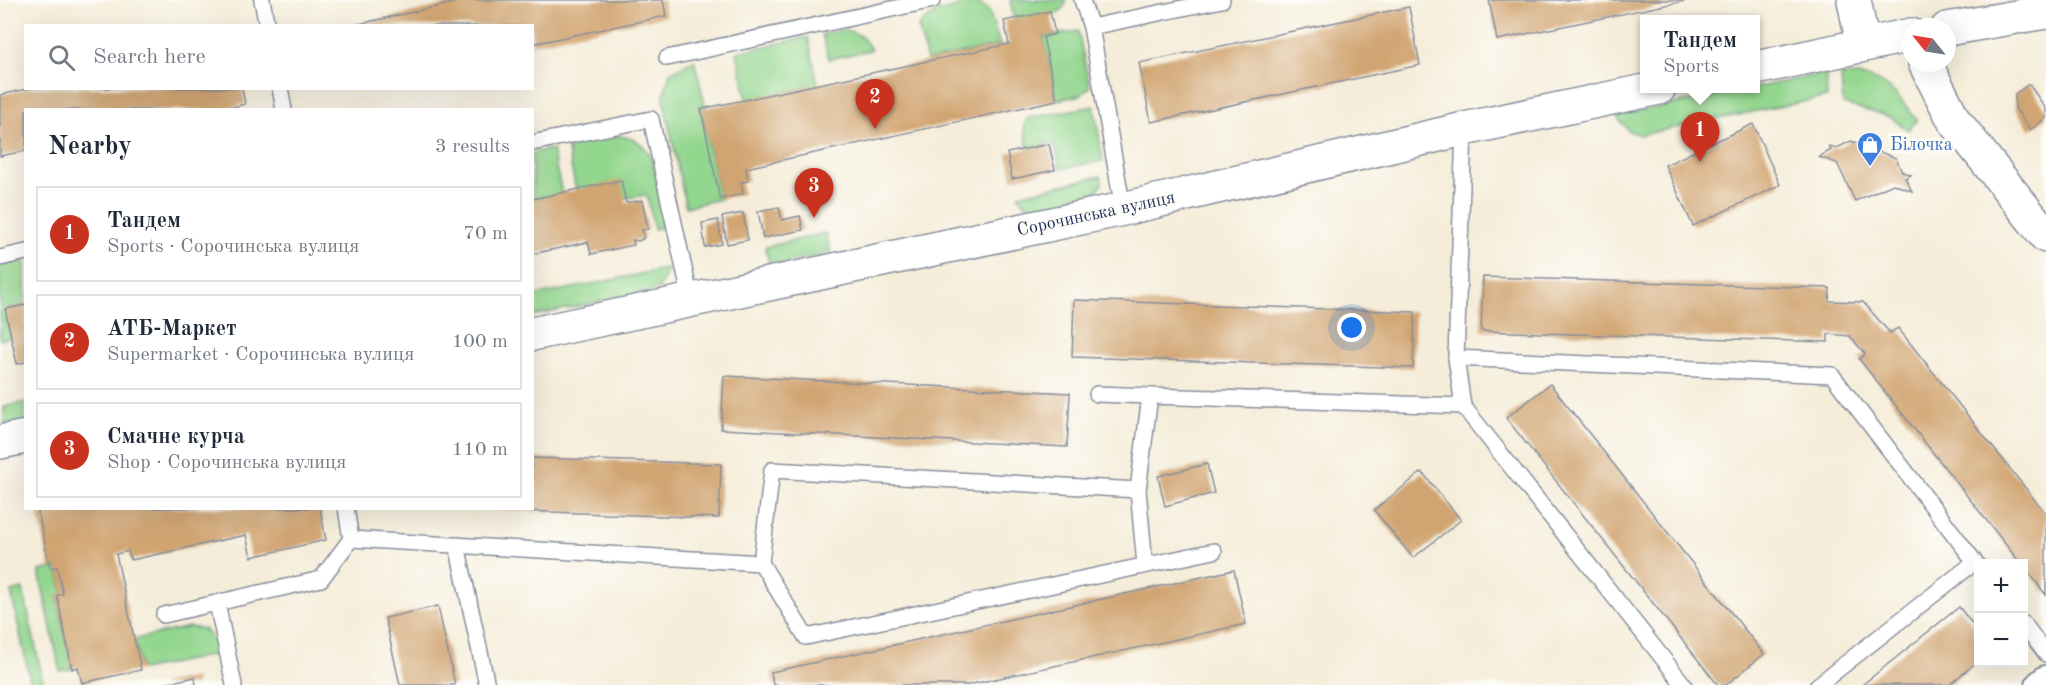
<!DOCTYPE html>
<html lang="en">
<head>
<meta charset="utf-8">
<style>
  :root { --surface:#fff; --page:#f6f6f7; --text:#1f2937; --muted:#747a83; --line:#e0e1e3; --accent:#c8321e }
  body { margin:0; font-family:"Old Standard TT",serif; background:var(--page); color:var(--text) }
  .controls { position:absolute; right:18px; bottom:18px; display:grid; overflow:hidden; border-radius:0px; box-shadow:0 6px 24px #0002 }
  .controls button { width:54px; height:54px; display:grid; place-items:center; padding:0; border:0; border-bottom:2px solid var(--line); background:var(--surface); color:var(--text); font:30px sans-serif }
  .compass { position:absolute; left:1902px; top:18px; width:54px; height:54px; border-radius:50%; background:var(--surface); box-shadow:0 6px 24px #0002; rotate:300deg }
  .you { position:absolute; left:1352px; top:328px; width:21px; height:21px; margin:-15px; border:4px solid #fff; border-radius:50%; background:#1a73e8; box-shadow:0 0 0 9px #1a73e833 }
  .badge { display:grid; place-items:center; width:39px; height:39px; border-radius:50%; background:var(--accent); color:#fff; font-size:20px; font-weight:700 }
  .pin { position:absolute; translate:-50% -50px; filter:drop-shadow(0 2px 3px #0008) }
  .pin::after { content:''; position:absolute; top:32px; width:21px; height:18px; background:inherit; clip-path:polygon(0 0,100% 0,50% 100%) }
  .popup { position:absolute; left:1640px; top:15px; width:120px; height:78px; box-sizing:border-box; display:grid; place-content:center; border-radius:0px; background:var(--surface); filter:drop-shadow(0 2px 4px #0005); font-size:20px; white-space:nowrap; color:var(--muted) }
  .popup b { font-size:22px; color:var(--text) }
  .popup::after { content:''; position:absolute; left:50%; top:100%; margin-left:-12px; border:12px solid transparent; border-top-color:var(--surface) }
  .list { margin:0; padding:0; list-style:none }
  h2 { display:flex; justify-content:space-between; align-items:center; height:78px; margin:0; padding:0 24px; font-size:26px }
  h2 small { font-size:20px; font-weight:400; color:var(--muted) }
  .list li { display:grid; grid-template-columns:39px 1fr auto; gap:18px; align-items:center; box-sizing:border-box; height:96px; margin:0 12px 12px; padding:0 12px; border:2px solid var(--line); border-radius:0px }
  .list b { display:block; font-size:22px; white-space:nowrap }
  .list p { margin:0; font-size:20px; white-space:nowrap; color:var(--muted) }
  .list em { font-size:20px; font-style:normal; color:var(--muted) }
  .icon { flex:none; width:33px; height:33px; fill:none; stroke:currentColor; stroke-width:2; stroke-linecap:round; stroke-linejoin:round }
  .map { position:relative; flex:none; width:2046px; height:685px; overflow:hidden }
  .search { position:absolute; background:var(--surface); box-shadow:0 6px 24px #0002; left:24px; top:24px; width:510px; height:66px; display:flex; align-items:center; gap:15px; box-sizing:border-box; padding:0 21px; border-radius:0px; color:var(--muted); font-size:22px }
  .panel { position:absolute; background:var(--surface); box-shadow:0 6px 24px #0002; left:24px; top:108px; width:510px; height:402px; border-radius:0px }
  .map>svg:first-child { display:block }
  .green { fill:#93d68e; stroke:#578276; stroke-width:1.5 }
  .building { fill:#d1a572 }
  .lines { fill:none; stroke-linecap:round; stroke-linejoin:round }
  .lane-casing { stroke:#888e9c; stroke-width:18 }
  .street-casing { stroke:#888e9c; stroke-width:32 }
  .secondary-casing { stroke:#888e9c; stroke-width:36 }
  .lane { stroke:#fff; stroke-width:15 }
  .street { stroke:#fff; stroke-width:28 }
  .secondary { stroke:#fff; stroke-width:33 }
  .labels { text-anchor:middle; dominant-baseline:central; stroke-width:6; stroke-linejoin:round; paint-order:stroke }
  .shop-label { font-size:18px; fill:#366cbe; stroke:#fdfcf7; text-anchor:start }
  .street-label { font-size:18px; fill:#1b2f5e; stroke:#fdfcf7 }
</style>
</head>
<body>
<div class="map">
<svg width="2046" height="685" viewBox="0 0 2046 685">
  <rect width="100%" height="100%" fill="#fdfcf7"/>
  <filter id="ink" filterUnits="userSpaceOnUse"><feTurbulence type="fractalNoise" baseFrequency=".0167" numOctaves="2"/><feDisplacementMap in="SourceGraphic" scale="12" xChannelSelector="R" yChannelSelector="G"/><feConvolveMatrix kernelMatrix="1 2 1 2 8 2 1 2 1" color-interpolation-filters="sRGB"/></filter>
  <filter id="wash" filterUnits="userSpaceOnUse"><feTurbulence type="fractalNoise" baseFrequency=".008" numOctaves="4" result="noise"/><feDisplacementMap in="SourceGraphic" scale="24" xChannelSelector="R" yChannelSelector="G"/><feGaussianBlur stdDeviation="1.35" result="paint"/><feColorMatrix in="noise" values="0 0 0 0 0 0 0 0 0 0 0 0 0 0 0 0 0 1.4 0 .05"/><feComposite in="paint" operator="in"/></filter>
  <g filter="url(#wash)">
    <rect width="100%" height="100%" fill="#f5edd9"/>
    <!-- green -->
    <g class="green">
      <path d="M1010 0H1066V1L1064 7 1057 14 1014 19Z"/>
      <path d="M970 3 980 4 989 10 1000 45 927 61 918 26 935 13Z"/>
      <path d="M843 30C857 31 865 38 871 50L829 59 822 34Z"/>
      <path d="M1078 31 1090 87 1081 95 1057 100 1043 37Z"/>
      <path d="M808 37 818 85 747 100 737 52Z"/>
      <path d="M694 60 706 109 701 110 720 199 686 207 664 102V93L670 73Z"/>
      <path d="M1826 73 1827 97 1640 135 1629 131 1616 116Z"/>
      <path d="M1841 75C1887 76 1890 87 1917 120L1908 130 1890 117 1843 104Z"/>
      <path d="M1094 106 1103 161 1060 169 1054 143 1028 149 1024 125 1028 118Z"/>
      <path d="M611 136C632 135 644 142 653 161L666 227 654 229 647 195 625 198 576 190 567 146Z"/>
      <path d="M552 149 562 193 533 199 532 153Z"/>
      <path d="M1101 176 1102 184 1092 196 1036 209 1026 205 1018 195Z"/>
      <path d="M826 233 831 253 770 266 765 247Z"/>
      <path d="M25 260V305L6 309 11 337 0 340V265Z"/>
      <path d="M669 268 659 289 533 316V296Z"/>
      <path d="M25 402V424L5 426 4 407Z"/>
      <path d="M57 567 63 594 57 596 72 669 60 671 39 571Z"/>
      <path d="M23 589 44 685H31L11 592Z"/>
      <path d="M189 627 204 629 213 640 218 654 141 670 135 639Z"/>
    </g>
    <g id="blocks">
      <!-- building -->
      <g class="building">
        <path d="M466 0H663L666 16 532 44V26H350Z"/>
        <path d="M1489 0H1685V1L1497 40Z"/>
        <path d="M1409 7 1420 65 1151 122 1139 63Z"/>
        <path d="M1050 11 1055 34 1043 37 1057 100 746 168 748 181 741 182 743 194 720 199 701 109 1009 44 1004 21Z"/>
        <path d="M2029 84 2046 109V118L2030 130 2015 108V94Z"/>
        <path d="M31 88H242L245 104 221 110H26V151L0 156V95Z"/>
        <path d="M1753 124 1780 185 1693 226 1665 165Z"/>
        <path d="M1851 141 1896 158 1902 172 1911 175 1905 178 1912 191 1893 184 1855 201 1837 163 1819 157 1831 150 1829 146 1837 148Z"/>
        <path d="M1049 144 1055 170 1012 179 1007 153Z"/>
        <path d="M621 180 626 203 642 200 648 229 642 230 644 234 643 239 638 241 633 240 634 245 591 254 588 242 532 254V199Z"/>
        <path d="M779 207 782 220 800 216 803 230 763 238 758 211Z"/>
        <path d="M743 213 748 240 727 244 722 217Z"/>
        <path d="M718 220 722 244 705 247 702 223Z"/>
        <path d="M1483 277 1830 288 1829 301 1863 302 1890 333 1898 328 2046 514V595L2024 566V564H2021L1859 359 1865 354 1850 336 1828 334V342L1481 331Z"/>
        <path d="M1074 300 1415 312 1413 368 1072 357Z"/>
        <path d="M26 305V362L17 364 5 309Z"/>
        <path d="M724 376 1070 393 1067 447 721 429Z"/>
        <path d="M1550 384 1764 654 1726 685H1718L1506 418Z"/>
        <path d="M532 458 721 464 719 518 497 510V508H532Z"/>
        <path d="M1207 464 1214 493 1165 506 1158 476Z"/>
        <path d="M1422 472 1461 520 1413 558 1374 510Z"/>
        <path d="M37 508H320L326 540 251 557 246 535 131 560 128 551 116 554 141 670 82 683 78 667 72 669 57 595 63 594 57 567 50 568Z"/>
        <path d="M1234 570 1246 624 968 685H773L771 672Z"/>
        <path d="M438 606 455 685H400L385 618Z"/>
        <path d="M1959 607 1978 631V661L1949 685H1862Z"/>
        <path d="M195 677 196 685H162V684Z"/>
      </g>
    </g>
  </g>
  <g filter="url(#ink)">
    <use href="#blocks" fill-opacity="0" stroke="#888e9c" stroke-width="1.5"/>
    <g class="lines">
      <defs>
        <g id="lane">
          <path d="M262 0 267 26"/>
          <path d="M1082 0 1091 27 1222 0"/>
          <path d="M1091 27 1123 209"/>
          <path d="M667 58 933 0"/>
          <path d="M280 88 284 110"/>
          <path d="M1464 129 1456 358 1832 375 1978 566"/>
          <path d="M532 143 651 119 691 300"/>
          <path d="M0 258 26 252"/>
          <path d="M1456 358 1463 406"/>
          <path d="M1097 394 1150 396"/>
          <path d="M346 508 351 539 761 563 806 637 1214 551"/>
          <path d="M457 545 487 685"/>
          <path d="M761 563 772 470 1138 490"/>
          <path d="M1145 565 1138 490 1150 396 1463 406 1684 685"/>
          <path d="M217 603 234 685"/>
          <path d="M164 615 321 579 351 539"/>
          <path d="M2024 624 2046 654"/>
          <path d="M1818 685 1975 562"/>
        </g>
        <path id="street" d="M2040 685 2046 680"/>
        <g id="secondary">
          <path d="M1854 0 1863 45"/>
          <path d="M1947 29 2046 12"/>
          <path d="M1925 63 1954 120 2046 236"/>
          <path d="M1756 68 1911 35"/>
          <path d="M532 334 1123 209 1464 129 1659 88"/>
          <path d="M0 442 26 437"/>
        </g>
      </defs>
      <!-- lane casing -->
      <use href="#lane" class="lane-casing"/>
      <!-- street casing -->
      <use href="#street" class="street-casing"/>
      <!-- secondary casing -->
      <use href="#secondary" class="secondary-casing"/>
      <!-- lane -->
      <use href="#lane" class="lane"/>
      <!-- street -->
      <use href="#street" class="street"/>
      <!-- secondary -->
      <use href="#secondary" class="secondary"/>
    </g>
  </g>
  <!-- icons -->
  <defs>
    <symbol id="shop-pin" viewBox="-11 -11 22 30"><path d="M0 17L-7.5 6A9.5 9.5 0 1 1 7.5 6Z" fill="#3f7fe0" stroke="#fdfcf7"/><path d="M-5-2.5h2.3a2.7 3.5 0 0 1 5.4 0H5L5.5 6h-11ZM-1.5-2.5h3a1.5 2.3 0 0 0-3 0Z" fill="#fff"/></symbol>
  </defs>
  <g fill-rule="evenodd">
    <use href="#shop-pin" x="1855" y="130" width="30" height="40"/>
  </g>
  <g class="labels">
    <!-- shop labels -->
    <g class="shop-label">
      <text x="1890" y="145">Білочка</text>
    </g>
    <!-- street labels -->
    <g class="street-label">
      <text transform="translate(1096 214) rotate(-12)">Сорочинська вулиця</text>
    </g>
  </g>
</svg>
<div class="controls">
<button>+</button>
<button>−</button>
</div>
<svg class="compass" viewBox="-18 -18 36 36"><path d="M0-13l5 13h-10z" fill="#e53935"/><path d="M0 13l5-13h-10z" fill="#747a83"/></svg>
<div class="you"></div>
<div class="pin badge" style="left:1700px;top:162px">1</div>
<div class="popup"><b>Тандем</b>Sports</div>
<div class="pin badge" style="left:875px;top:129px">2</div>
<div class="pin badge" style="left:814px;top:218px">3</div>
<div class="search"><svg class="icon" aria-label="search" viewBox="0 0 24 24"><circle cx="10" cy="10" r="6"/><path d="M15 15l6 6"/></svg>Search here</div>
<section class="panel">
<h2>Nearby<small>3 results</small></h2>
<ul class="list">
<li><span class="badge">1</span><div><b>Тандем</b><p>Sports · Сорочинська вулиця</p></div><em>70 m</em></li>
<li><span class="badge">2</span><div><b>АТБ-Маркет</b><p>Supermarket · Сорочинська вулиця</p></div><em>100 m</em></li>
<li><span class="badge">3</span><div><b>Смачне курча</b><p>Shop · Сорочинська вулиця</p></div><em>110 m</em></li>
</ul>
</section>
</div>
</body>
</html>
